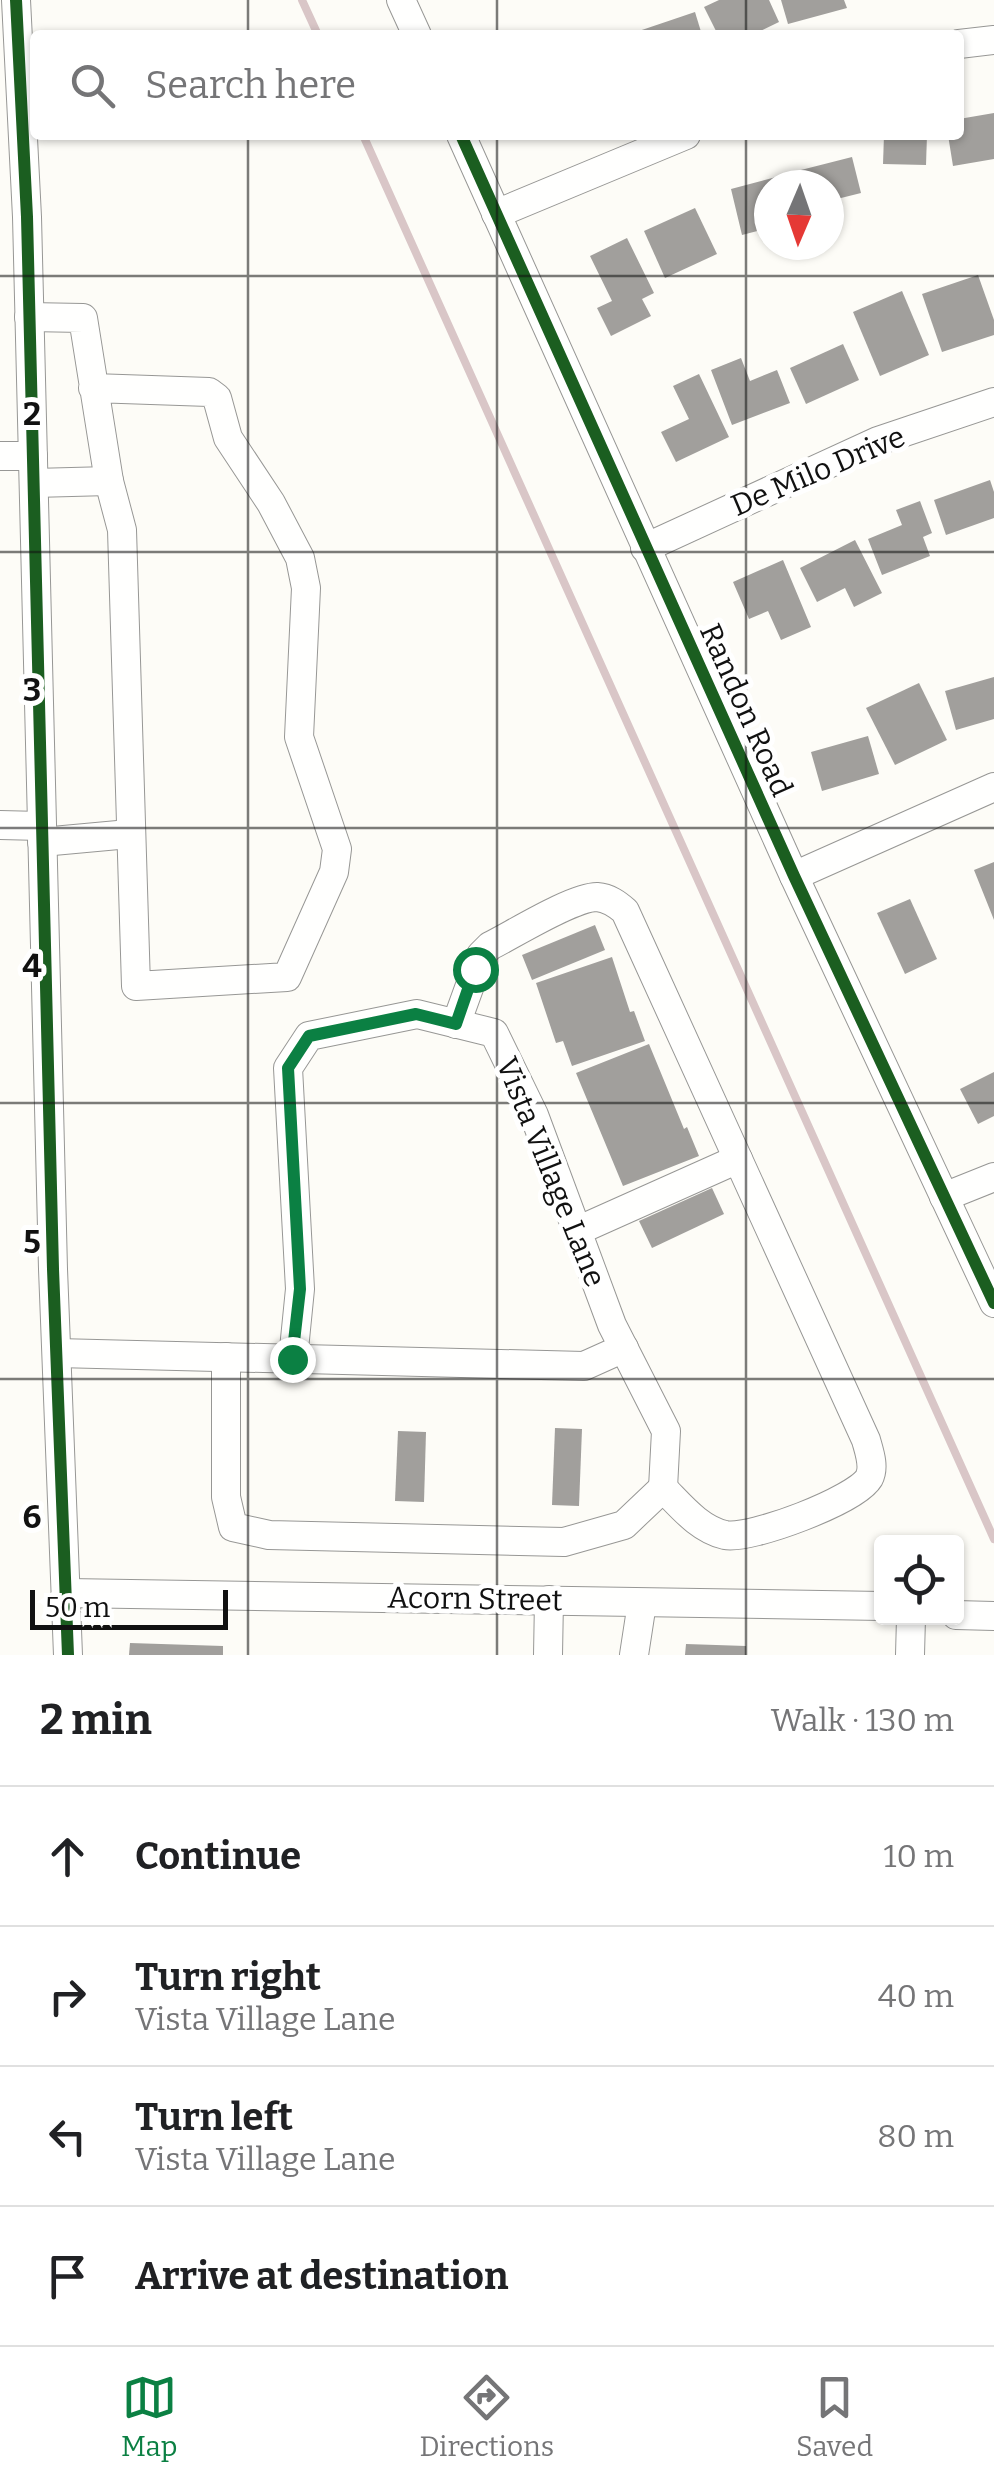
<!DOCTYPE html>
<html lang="en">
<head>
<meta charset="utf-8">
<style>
  :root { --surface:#fff; --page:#f2f2f2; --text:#202124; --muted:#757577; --line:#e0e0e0; --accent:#0b8043 }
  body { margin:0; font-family:Bitter,serif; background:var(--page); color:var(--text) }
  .controls { position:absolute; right:30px; bottom:30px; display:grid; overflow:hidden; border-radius:10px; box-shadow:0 2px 8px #0004 }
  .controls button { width:90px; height:90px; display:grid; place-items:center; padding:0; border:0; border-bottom:2px solid var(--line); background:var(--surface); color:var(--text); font:50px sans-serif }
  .compass { position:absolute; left:754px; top:170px; width:90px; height:90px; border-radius:50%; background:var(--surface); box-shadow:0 2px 8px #0004; rotate:182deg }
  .scale { position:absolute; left:30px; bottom:25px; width:198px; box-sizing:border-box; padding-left:10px; border:5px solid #111; border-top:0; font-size:28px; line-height:35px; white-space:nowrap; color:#111; -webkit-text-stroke:8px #fff; paint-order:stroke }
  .stop { position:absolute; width:30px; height:30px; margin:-22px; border:8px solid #0b8043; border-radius:50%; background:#fff }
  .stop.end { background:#0b8043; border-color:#fff; box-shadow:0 2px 10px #0008 }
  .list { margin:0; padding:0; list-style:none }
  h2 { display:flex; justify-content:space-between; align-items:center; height:130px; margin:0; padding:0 40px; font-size:42px }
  h2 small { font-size:32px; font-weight:400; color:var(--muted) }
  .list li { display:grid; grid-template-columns:65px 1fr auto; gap:30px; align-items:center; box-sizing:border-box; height:140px; padding:0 40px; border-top:2px solid var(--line) }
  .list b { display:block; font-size:38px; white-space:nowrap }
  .list p { margin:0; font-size:32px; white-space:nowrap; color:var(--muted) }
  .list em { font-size:32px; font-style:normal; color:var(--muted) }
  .icon { flex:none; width:55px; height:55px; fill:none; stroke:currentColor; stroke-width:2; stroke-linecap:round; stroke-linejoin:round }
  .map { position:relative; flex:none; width:994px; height:1655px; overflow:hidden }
  .search { position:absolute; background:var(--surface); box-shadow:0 2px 8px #0004; left:30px; right:30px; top:30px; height:110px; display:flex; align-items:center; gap:25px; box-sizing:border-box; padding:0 35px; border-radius:10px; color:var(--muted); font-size:38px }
  .sheet { height:690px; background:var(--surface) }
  nav { display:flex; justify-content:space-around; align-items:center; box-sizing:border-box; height:140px; border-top:2px solid var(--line); background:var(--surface); font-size:28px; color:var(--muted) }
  nav a { display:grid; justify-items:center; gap:5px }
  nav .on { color:var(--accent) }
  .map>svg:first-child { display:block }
  .building { fill:#a19f9c }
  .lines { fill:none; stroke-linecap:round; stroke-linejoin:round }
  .minor-casing { stroke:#979795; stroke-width:30 }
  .minor { stroke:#fffffe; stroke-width:28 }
  .rail { stroke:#d9c6c7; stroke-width:8 }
  .cycleway-casing { stroke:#fff; stroke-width:19 }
  .cycleway { stroke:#1b5e20; stroke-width:12 }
  .route { stroke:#0b8043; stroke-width:12 }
  .grid { fill:none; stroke:#111; stroke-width:2.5; stroke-opacity:0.55 }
  .labels { text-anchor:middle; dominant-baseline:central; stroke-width:10; stroke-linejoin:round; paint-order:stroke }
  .street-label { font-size:30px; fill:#111; stroke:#fff }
  .grid-label { font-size:32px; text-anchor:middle; font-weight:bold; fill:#111; stroke:#fff; stroke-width:10; stroke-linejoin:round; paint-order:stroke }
</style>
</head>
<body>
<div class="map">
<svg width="994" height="1655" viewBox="0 0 994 1655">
  <rect width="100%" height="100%" fill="#fdfcf7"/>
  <!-- building -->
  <g class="building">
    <path d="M719 0H769L779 22 752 35H718L704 7Z"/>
    <path d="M781 0H844L847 8 788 24Z"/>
    <path d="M695 12 702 35H630V34Z"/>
    <path d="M994 113V159L953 166 948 135H959V119Z"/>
    <path d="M884 135H927L926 165 883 164Z"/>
    <path d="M852 157 861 193 829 201V185H800L797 171Z"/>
    <path d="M776 177 778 185H769V228L742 235 731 189Z"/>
    <path d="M695 208 717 254 665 278 644 231Z"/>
    <path d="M627 238 654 293 642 299 651 316 611 336 597 308 612 301 590 256Z"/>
    <path d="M978 275 994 320V335L942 352 922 294Z"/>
    <path d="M902 291 929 355 880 376 853 312Z"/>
    <path d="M843 344 859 380 806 404 790 368Z"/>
    <path d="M741 358 750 381 777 370 790 403 732 425 711 370Z"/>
    <path d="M699 374 729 437 676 462 661 432 689 419 673 386Z"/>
    <path d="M990 480 994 492V518L946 535 934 500Z"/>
    <path d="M920 501 932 533 923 537 930 556 882 575 868 539 902 525 896 510Z"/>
    <path d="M855 540 882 593 854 607 845 588 817 602 800 568Z"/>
    <path d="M783 560 811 627 781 640 768 611 749 619 733 582Z"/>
    <path d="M994 677V719L956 730 945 691Z"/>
    <path d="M919 683 947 740 895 765 866 708Z"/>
    <path d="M868 736 879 774 822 791 811 752Z"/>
    <path d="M994 862V920L974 870Z"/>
    <path d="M910 899 937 959 905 974 877 913Z"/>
    <path d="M595 925 605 950 532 980 522 955Z"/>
    <path d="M612 957 630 1012 634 1011 645 1041 572 1066 563 1041 556 1043 536 983Z"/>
    <path d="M649 1044 684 1129 687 1127 699 1156 623 1186 576 1073Z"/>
    <path d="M994 1072V1116L978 1124 960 1089Z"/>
    <path d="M712 1188 724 1214 652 1248 639 1221Z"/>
    <path d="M555 1428 582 1429 579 1506 552 1505Z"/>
    <path d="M398 1431 426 1432 424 1502 395 1501Z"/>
    <path d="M130 1643 223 1646V1655H129Z"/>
    <path d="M686 1644 746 1646V1655H685Z"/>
  </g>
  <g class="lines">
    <defs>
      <g id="minor">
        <path d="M16 0 27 217 53 1269 68 1655"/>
        <path d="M401 0 417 35"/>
        <path d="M959 44 994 40"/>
        <path d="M461 135 794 876 994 1303"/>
        <path d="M496 214 686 135"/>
        <path d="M29 317 83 318 109 481 122 530 136 986 287 977 334 872 337 849 299 737 306 588 300 558 271 503 228 438 217 398 209 392 93 388"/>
        <path d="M0 456H33"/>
        <path d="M34 483 109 481"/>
        <path d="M645 548 878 441 994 402"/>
        <path d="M0 825 41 826"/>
        <path d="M42 842 129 834"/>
        <path d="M794 876 994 787"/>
        <path d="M456 1024 481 955 490 946C514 934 573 897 597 897 609 898 617 904 625 911L866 1440C869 1451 875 1467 869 1478 856 1500 751 1540 725 1535 699 1529 681 1506 663 1488"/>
        <path d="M944 1197 994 1177"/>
        <path d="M577 1231 738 1159"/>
        <path d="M57 1353 584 1366 624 1348"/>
        <path d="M226 1357V1497L233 1527 269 1535 564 1542 624 1525 663 1488"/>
        <path d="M293 1359 300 1289 288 1068 309 1036 417 1014 494 1033 534 1115 612 1325 666 1431 663 1488"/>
        <path d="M68 1593 882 1606"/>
        <path d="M956 1615 994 1616"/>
        <path d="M548 1655 549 1600"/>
        <path d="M634 1655 642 1603"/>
        <path d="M910 1655 911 1618"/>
      </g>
    </defs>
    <!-- minor casing -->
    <use href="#minor" class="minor-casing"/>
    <!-- minor -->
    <use href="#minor" class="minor"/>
    <!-- rail -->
    <g class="rail">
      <path d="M302 0 318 35"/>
      <path d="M363 135 994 1539"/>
    </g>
    <defs>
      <g id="cycleway">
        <path d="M16 0 27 217 53 1269 68 1655"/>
        <path d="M461 135 794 876 994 1303"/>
      </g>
    </defs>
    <!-- cycleway casing -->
    <use href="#cycleway" class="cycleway-casing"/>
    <!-- cycleway -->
    <use href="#cycleway" class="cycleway"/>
  </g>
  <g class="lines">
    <!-- route -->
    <path class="route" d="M292 1359 300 1289 288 1068 309 1036 416 1014 456 1024 475 969"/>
  </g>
  <!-- grid -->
  <path class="grid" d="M248 0V35M497 0V35M746 0V35M248 135V1655M497 135V1655M746 135V1655M0 276H994M0 552H994M0 828H994M0 1103H994M0 1379H994"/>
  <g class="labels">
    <!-- street labels -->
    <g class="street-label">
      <text transform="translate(818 471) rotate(-23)">De Milo Drive</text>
      <text transform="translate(746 710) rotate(66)">Randon Road</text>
      <text transform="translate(551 1172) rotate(68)">Vista Village Lane</text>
      <text transform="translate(475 1599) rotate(1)">Acorn Street</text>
    </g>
  </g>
  <g class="grid-label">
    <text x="32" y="425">2</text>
    <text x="32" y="701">3</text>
    <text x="32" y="977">4</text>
    <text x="32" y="1253">5</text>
    <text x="32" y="1528">6</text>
  </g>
</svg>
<div class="controls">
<button><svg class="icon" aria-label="locate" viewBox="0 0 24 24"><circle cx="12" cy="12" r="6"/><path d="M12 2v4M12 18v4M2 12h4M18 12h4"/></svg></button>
</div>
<svg class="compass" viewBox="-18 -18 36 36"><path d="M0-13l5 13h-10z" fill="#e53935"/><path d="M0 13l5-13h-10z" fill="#757577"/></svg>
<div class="scale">50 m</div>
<div class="stop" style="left:475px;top:969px"></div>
<div class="stop end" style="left:292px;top:1359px"></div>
<div class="search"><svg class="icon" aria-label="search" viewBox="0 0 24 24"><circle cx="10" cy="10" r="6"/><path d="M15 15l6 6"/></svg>Search here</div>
</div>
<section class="sheet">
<h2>2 min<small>Walk · 130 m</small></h2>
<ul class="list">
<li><svg class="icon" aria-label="ahead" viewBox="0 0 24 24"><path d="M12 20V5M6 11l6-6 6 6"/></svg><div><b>Continue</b></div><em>10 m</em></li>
<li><svg class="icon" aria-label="right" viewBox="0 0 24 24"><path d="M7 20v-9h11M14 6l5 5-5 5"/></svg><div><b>Turn right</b><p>Vista Village Lane</p></div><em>40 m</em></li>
<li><svg class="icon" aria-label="left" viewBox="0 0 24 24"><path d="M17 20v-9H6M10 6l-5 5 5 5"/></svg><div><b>Turn left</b><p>Vista Village Lane</p></div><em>80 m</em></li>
<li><svg class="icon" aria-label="arrive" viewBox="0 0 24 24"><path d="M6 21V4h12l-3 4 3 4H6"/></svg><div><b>Arrive at destination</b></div></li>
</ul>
</section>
<nav>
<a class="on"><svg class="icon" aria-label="map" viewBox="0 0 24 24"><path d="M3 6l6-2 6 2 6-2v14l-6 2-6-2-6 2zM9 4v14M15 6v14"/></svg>Map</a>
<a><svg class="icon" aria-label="directions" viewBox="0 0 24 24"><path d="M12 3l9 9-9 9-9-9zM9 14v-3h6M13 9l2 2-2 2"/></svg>Directions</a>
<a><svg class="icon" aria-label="saved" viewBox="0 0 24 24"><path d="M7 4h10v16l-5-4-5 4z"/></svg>Saved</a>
</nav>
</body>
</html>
